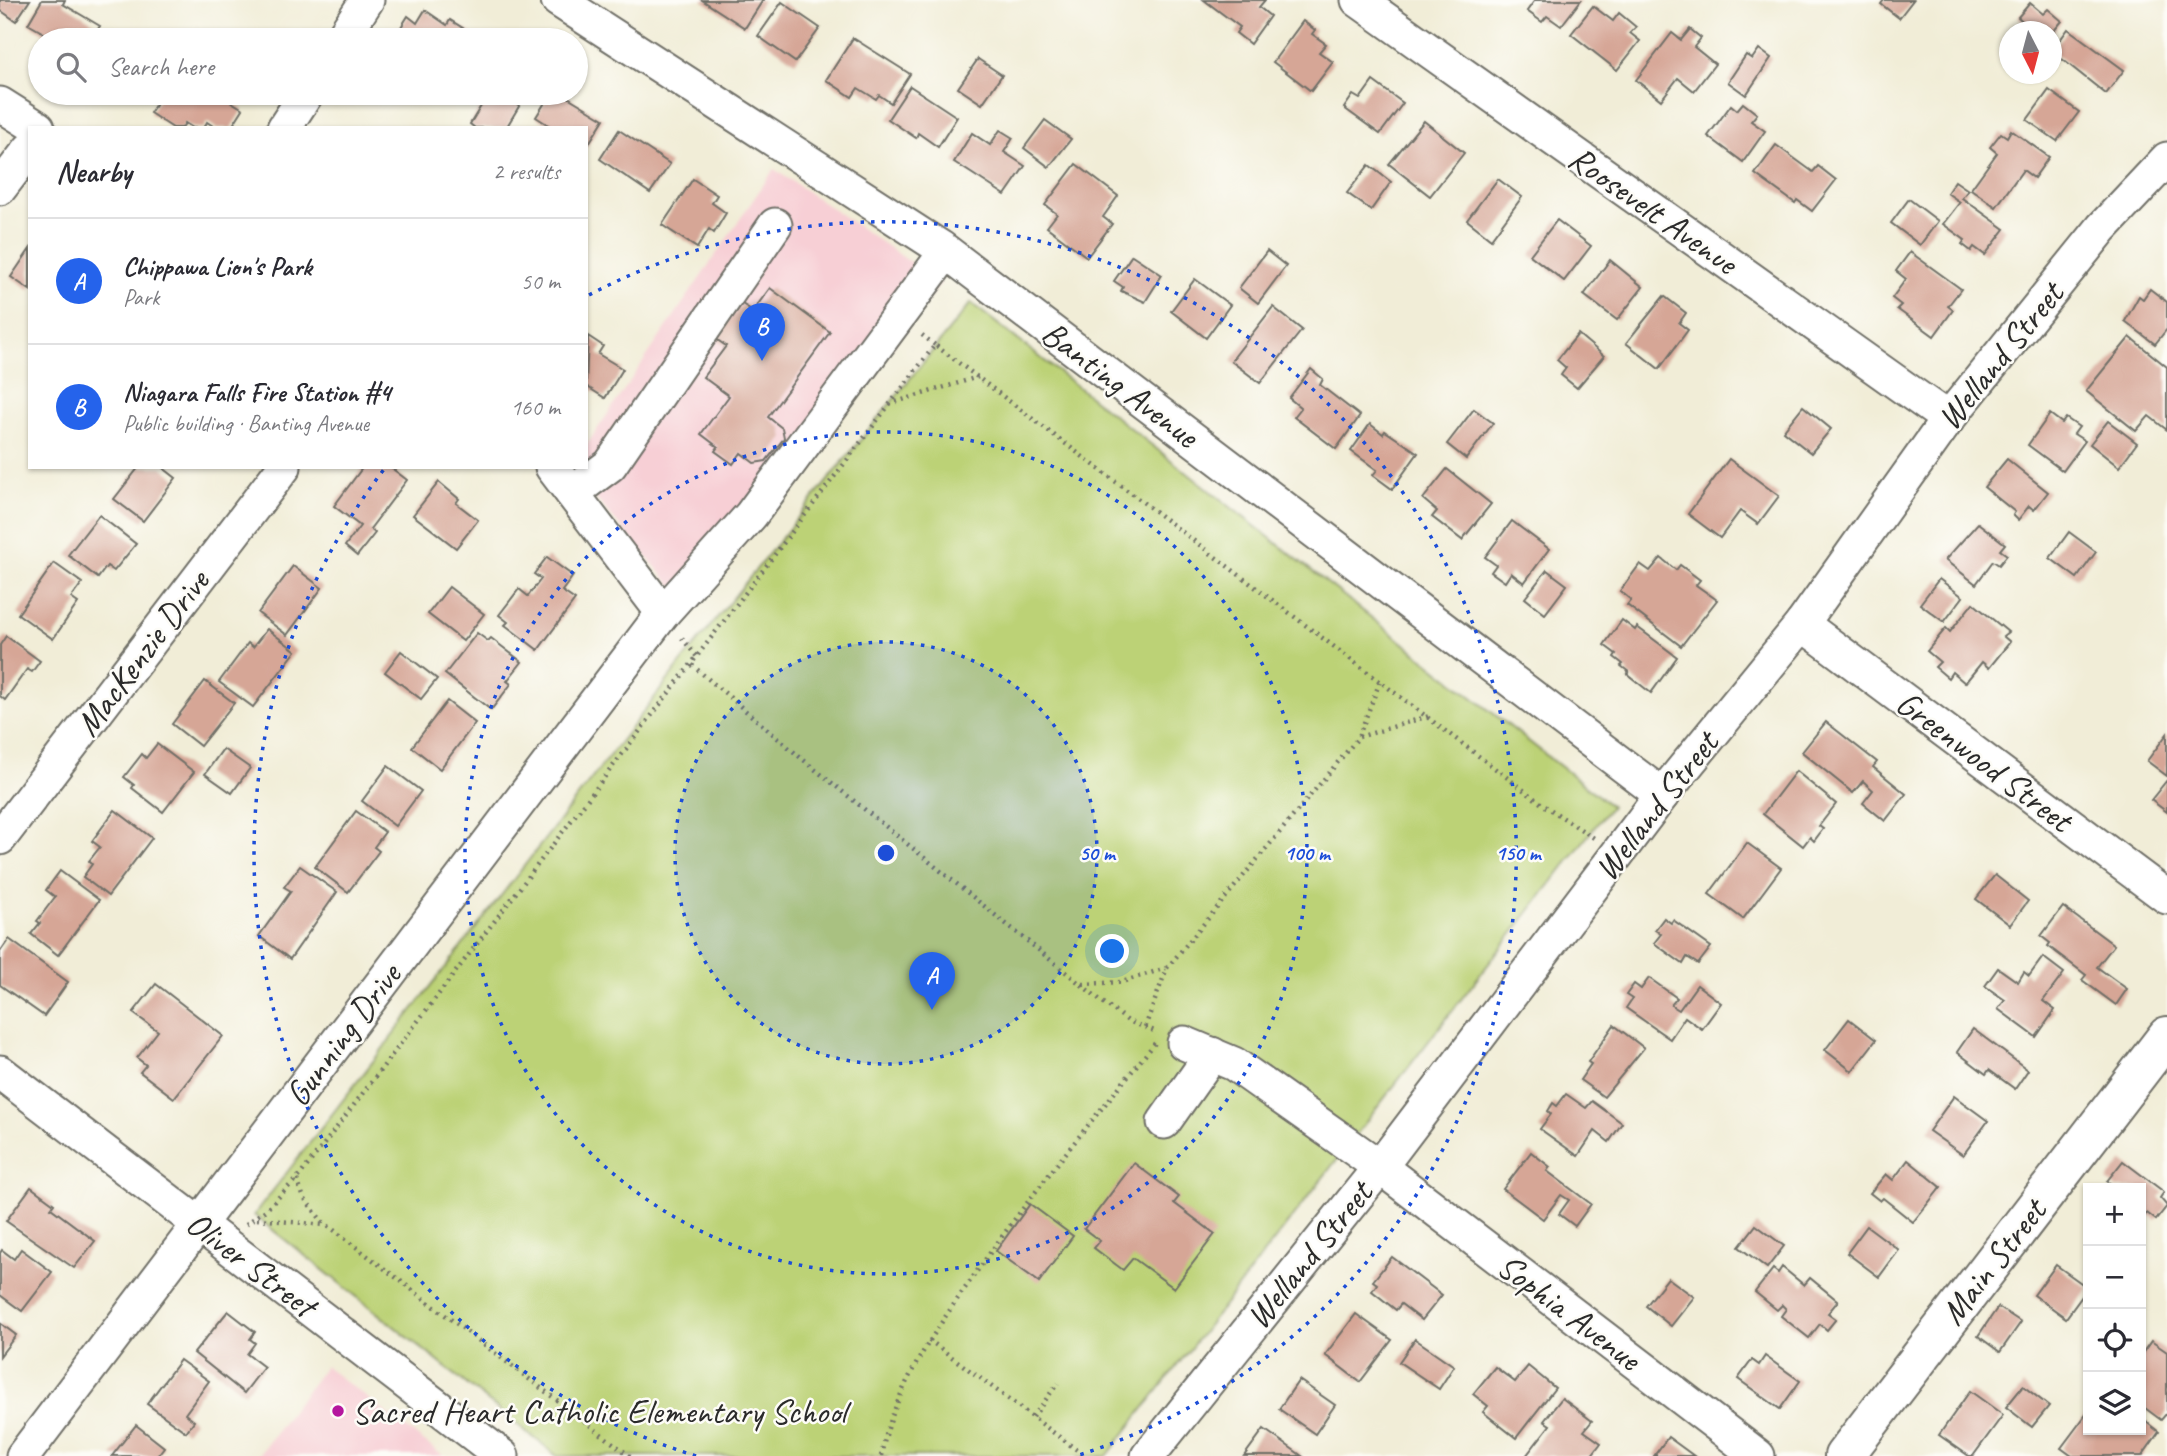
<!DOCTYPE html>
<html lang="en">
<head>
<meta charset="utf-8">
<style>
  :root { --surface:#fff; --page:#f2f2f3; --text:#2b2b33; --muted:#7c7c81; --line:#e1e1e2; --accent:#2563eb }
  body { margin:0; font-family:Caveat,sans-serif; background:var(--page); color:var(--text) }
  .controls { position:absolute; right:21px; bottom:21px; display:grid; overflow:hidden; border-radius:0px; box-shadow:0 2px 5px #0004 }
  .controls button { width:63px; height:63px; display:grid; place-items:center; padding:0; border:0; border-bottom:2px solid var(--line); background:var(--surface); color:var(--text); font:35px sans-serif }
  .compass { position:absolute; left:1999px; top:21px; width:63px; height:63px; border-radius:50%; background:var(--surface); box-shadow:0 2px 5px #0004; rotate:174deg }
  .you { position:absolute; left:1113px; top:952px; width:24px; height:24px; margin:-18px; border:5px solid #fff; border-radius:50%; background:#1a73e8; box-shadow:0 0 0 10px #1a73e833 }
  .badge { display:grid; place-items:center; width:46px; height:46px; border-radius:50%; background:var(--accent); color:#fff; font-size:23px; font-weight:700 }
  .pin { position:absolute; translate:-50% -58px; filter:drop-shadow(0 2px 4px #0008) }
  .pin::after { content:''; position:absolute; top:37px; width:24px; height:21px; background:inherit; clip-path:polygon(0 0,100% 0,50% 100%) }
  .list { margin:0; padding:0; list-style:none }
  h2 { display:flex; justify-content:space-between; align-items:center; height:91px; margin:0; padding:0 28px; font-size:30px }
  h2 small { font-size:23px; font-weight:400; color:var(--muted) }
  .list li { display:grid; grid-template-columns:46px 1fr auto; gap:21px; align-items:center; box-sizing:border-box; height:126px; padding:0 28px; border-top:2px solid var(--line) }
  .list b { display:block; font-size:26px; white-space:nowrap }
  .list p { margin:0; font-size:23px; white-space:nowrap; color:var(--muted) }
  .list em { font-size:23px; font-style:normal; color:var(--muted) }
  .icon { flex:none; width:38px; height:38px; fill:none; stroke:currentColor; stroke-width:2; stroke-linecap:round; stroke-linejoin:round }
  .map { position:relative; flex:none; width:2167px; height:1456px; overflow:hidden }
  .search { position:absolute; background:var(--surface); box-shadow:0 2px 5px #0004; left:28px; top:28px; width:560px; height:77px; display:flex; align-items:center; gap:18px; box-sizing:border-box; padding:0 24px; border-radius:38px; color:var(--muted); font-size:26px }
  .panel { position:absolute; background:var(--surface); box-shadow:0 2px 5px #0004; left:28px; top:126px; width:560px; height:343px; border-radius:0px }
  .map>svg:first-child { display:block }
  .built { fill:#f7cfd5 }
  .green { fill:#bcd276; stroke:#747e50; stroke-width:2 }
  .building { fill:#d6a696 }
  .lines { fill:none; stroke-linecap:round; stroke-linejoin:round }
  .minor-casing { stroke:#706f67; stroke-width:37 }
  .major-casing { stroke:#706f67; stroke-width:42 }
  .path { stroke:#706f67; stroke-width:4.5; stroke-dasharray:2 5; stroke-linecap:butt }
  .minor { stroke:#fff; stroke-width:33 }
  .major { stroke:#fff; stroke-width:38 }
  .ring { fill:none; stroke:#1d4ed8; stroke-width:3.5; stroke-dasharray:3.5 7 }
  .poi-dot { fill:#b5179e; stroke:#fdfcf7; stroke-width:2.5 }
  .labels { text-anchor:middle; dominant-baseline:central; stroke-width:5; stroke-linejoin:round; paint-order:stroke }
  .street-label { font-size:35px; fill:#2b2b2b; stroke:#fdfcf7 }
  .poi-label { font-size:35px; fill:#2b2b2b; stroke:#fdfcf7; text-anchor:start }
  .centre { fill:#1d4ed8; stroke:#fdfcf7; stroke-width:3.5 }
  .ring-label { font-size:21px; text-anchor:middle; font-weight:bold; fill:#1d4ed8; stroke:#fdfcf7; stroke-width:5; stroke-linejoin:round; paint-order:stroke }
</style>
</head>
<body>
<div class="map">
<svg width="2167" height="1456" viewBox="0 0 2167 1456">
  <rect width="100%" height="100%" fill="#fdfcf7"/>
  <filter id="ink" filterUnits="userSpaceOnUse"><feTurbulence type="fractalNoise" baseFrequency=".0143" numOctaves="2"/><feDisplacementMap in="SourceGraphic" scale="14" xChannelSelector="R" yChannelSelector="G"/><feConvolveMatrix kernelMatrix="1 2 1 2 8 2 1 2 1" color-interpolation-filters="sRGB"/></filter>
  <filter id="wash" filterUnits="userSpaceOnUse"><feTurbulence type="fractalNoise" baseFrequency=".00686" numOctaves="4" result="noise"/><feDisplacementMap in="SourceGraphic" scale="28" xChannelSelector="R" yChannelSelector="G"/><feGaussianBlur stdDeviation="1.57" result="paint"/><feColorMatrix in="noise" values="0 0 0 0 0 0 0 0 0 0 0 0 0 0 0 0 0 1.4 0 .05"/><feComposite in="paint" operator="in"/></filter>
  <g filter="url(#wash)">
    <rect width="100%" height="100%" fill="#f1edd7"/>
    <!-- built -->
    <g class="built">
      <path d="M774 169 941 283 693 610 570 469 586 467V446Z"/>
      <path d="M325 1366 443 1456H258Z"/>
    </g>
    <!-- green -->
    <path class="green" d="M971 303 1611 806 1107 1456H557L254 1215 692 649Z"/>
    <g id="blocks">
      <!-- building -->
      <g class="building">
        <path d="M0 0H30L16 21 0 10Z"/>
        <path d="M42 0H65L63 4 100 26 91 40H56L28 24Z"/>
        <path d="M702 0H763L745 28Z"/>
        <path d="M1204 0H1265L1259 7 1270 16 1250 44 1236 33 1240 27Z"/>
        <path d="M1535 0H1581L1561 26 1547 16 1542 22 1527 11Z"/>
        <path d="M1884 0H1913L1899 18 1881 4Z"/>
        <path d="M782 2 820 28 795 62 758 36Z"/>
        <path d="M2030 3 2043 14 2048 9 2062 21 2053 32H2034L2018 17Z"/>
        <path d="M1593 6 1613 21 1619 13 1636 27 1630 33 1640 41 1617 70 1571 34Z"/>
        <path d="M425 10 447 25 450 20 477 37 476 40H405L407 37 398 32 408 16 417 23Z"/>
        <path d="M1303 21 1315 30 1312 34 1326 44 1319 52 1333 62 1311 91 1273 62Z"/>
        <path d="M1690 29 1701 38 1694 47 1715 64 1694 91 1678 78 1661 100 1636 80 1672 33 1681 40Z"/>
        <path d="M2068 29 2124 70 2106 94 2052 51Z"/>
        <path d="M853 38 910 74 891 103 879 95 876 99 858 88 852 97 826 80Z"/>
        <path d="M1759 49 1771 58 1746 95 1728 82 1746 55 1752 59Z"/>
        <path d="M978 59 1002 75 982 104 958 88Z"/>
        <path d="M1373 81 1403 103 1380 134 1344 108 1353 95 1360 99Z"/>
        <path d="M910 86 957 117 938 147 918 133 916 138 888 119Z"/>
        <path d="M2049 90 2079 112 2057 141 2027 120Z"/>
        <path d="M163 93H222L220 95 243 109 231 128H216L207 122 204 128H193L185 123 182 128H173L150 113Z"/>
        <path d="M489 93H527L506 128H475L470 124Z"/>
        <path d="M551 93H561L604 119 586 148V128H553L536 117Z"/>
        <path d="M1743 103 1757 114 1751 121 1765 131 1743 162 1708 136 1731 105 1737 110Z"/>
        <path d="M1045 120 1071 139 1049 167 1024 148Z"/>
        <path d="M1424 121 1464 153 1430 196 1389 164Z"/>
        <path d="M619 130 670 164 650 193 600 159Z"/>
        <path d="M1000 130 1013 138 1004 152 1025 166 1005 195 954 162 972 133 990 145Z"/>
        <path d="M2011 130 2049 157 2034 178 2023 170 1996 207 1971 189 1997 153 1990 147 2001 133 2007 137Z"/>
        <path d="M1776 145 1813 172 1818 166 1836 180 1812 211 1797 200 1795 203 1755 174Z"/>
        <path d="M1076 164 1118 196 1103 217 1112 224 1087 257 1047 227 1057 214 1045 205Z"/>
        <path d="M1369 165 1391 182 1371 210 1347 193Z"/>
        <path d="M693 179 717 195 712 203 726 213 714 233 709 229 697 248 662 225Z"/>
        <path d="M1498 179 1522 197 1491 239 1467 220Z"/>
        <path d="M1955 181 1968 190 1962 198 2005 229 1985 255 1974 247 1971 251 1962 244 1965 240 1943 224 1960 202 1947 193Z"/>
        <path d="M1909 199 1938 221 1920 245 1891 223Z"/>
        <path d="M1557 220 1591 246 1564 281 1530 255Z"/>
        <path d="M30 249V290L11 277Z"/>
        <path d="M1267 251 1286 266 1258 303 1239 288Z"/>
        <path d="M1910 252 1961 289 1948 306 1953 310 1934 336 1897 309 1901 305 1892 298 1906 279 1896 271Z"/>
        <path d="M1132 255 1162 275 1145 302 1121 291 1123 287 1114 281Z"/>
        <path d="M1610 260 1643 287 1617 320 1584 295Z"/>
        <path d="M1195 279 1230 305 1206 338 1171 311Z"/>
        <path d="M770 288 830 332 768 417 782 428 784 438 766 461 754 463 741 453 733 464 715 451 718 447 701 434 729 396 703 377 726 346 716 339 742 304 753 311Z"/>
        <path d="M2150 289 2167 302V329L2155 344 2125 321 2139 296 2143 299Z"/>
        <path d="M1664 296 1686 313 1679 323 1688 330 1659 369 1626 343Z"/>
        <path d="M1273 307 1302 330 1260 383 1231 361Z"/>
        <path d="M1578 334 1604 356 1577 388 1561 375 1566 368 1557 360Z"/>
        <path d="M588 336 603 346 598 354 623 369 605 398 586 386Z"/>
        <path d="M2130 337 2167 367V430L2149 416 2136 431 2086 391Z"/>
        <path d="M1311 369 1323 379 1320 385 1360 416 1336 449 1294 417 1301 408 1289 398Z"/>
        <path d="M1803 406 1831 429 1811 453 1783 431Z"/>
        <path d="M1474 409 1493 423 1466 459 1447 444Z"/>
        <path d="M2050 414 2062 423 2066 418 2079 427 2074 434 2085 441 2063 471 2028 445Z"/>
        <path d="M2108 421 2137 443 2119 467 2090 444Z"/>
        <path d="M1370 424 1383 434 1385 431 1418 453 1392 489 1373 475 1377 470 1351 451Z"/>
        <path d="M1729 459 1779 496 1758 524 1740 511 1720 538 1688 514Z"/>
        <path d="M2007 459 2048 492 2034 510 2029 506 2018 520 2013 515 2015 512 1984 487Z"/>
        <path d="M139 467H162L176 478 143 521 114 499Z"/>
        <path d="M363 467H390L407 480 370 529 375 533 357 556 345 546 360 526 334 506Z"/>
        <path d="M1447 469 1491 504 1462 540 1432 517 1437 511 1423 499Z"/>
        <path d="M439 482 459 499 456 503 478 520 456 548 413 515Z"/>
        <path d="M99 515 136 544 114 571 107 566 98 578 68 555Z"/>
        <path d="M1512 521 1549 549 1524 583 1511 573 1505 582 1491 572 1496 565 1485 557Z"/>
        <path d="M1978 523 2005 544 2000 550 2007 555 1999 565 1993 561 1976 584 1945 560Z"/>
        <path d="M2069 532 2096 552 2077 578 2050 558Z"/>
        <path d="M547 557 573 576 562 591 575 600 538 650 505 625 508 622 499 615 519 589 528 596 541 579 534 574Z"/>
        <path d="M1661 558 1676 570 1680 565 1700 580 1696 585 1717 600 1681 646 1627 605 1631 600 1620 591 1640 564 1650 571Z"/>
        <path d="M54 563 82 583 71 598 78 603 53 639 18 614Z"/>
        <path d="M293 566 322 588 287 635 258 613Z"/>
        <path d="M1547 570 1567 585 1545 614 1525 598Z"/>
        <path d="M1939 579 1963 597 1944 622 1920 604Z"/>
        <path d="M449 587 484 614 463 641 428 614Z"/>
        <path d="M1973 603 2008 632 2003 636 2010 642 1989 668 1982 662 1965 683 1952 672 1948 678 1935 667 1940 662 1927 651 1946 628 1950 632Z"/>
        <path d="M1622 620 1635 630 1637 627 1677 657 1651 693 1627 674 1629 672 1621 666 1623 664 1614 657 1616 654 1604 645Z"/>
        <path d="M267 629 296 651 253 707 219 682 248 643 253 647Z"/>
        <path d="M477 633 488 641 491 638 522 662 507 681 511 684 491 710 445 674Z"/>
        <path d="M6 636 40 661 32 672 27 669 5 700 0 696V645Z"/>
        <path d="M401 651 437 679 421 699 385 672Z"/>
        <path d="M205 681 234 703 200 746 172 724Z"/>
        <path d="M447 701 475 723 440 769 412 747Z"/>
        <path d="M1826 722 1877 762 1873 767 1906 794 1885 821 1863 803 1873 790 1863 781 1853 793 1802 752Z"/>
        <path d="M2167 734V776L2147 761Z"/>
        <path d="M157 744 194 772 163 812 132 788 134 785 124 777 142 754 146 758Z"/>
        <path d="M223 749 250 768 232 793 205 774Z"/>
        <path d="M388 766 421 791 395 826 362 801Z"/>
        <path d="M1796 771 1836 804 1819 826 1823 829 1814 841 1810 837 1803 846 1763 814Z"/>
        <path d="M2167 780V812L2151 800Z"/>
        <path d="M115 810 152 838 108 896 83 877 92 864 89 861 100 847 92 841Z"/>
        <path d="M356 811 385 832 374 847 379 851 348 892 315 867Z"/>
        <path d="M1747 843 1781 868 1743 919 1709 894Z"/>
        <path d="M300 866 337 892 290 959 259 936 291 891 284 887Z"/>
        <path d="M60 871 99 900 58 955 31 934 40 923 37 921 55 897 46 890Z"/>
        <path d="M1995 875 2028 901 2010 925 1976 899Z"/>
        <path d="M2063 907 2114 945 2097 967 2127 989 2116 1005 2082 980 2086 975 2048 946 2050 943 2041 936Z"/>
        <path d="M1664 918 1671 923 1673 920 1711 947 1698 964 1687 957 1683 964 1654 943 1661 934 1655 930Z"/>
        <path d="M9 939 68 982 44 1016 0 985V952Z"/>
        <path d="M2043 957 2064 973 2043 1001 2055 1010 2036 1037 1998 1009 2005 1000 1985 986 1998 968 2018 982 2024 972 2029 976Z"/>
        <path d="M1649 978 1677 998 1671 1005 1679 1010 1697 985 1721 1003 1702 1029 1685 1017 1670 1039 1626 1008 1632 999 1626 995 1634 984 1641 989Z"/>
        <path d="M156 984 223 1036 174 1098 140 1072 146 1065 137 1058 158 1031 133 1013Z"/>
        <path d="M1849 1019 1876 1040 1852 1071 1825 1050Z"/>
        <path d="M1614 1025 1644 1048 1604 1097 1580 1080 1591 1064 1588 1062Z"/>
        <path d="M1973 1029 2028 1070 2015 1089 1989 1070 1986 1074 1957 1052Z"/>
        <path d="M1566 1094 1586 1108 1592 1101 1622 1123 1609 1142 1595 1131 1578 1156 1540 1129 1551 1114 1548 1111 1553 1103 1557 1106Z"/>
        <path d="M1954 1096 1988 1121 1963 1155 1929 1131Z"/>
        <path d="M1531 1152 1550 1167 1547 1171 1591 1204 1575 1226 1559 1214 1569 1200 1561 1195 1543 1219 1503 1189Z"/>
        <path d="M1908 1160 1941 1187 1913 1222 1883 1198 1880 1201 1870 1193 1886 1174 1893 1180Z"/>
        <path d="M2123 1161 2164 1192 2160 1198 2167 1206 2156 1220 2147 1213 2144 1216 2141 1213V1188H2116L2107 1181Z"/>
        <path d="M1134 1163 1179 1197 1174 1203 1215 1234 1174 1288 1133 1258 1123 1270 1094 1248 1100 1241 1084 1229Z"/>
        <path d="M31 1187 54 1204 51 1208 95 1241 74 1268 6 1221Z"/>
        <path d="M1030 1204 1073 1236 1039 1282 996 1251Z"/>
        <path d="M1756 1225 1784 1246 1767 1268 1739 1247Z"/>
        <path d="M1867 1226 1899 1250 1879 1277 1847 1253Z"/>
        <path d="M21 1249 52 1272 22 1311 0 1295V1253L2 1250 14 1259Z"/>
        <path d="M1392 1257 1442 1295 1422 1320 1401 1304 1396 1310 1372 1291 1377 1284 1373 1281Z"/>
        <path d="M2056 1265 2088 1288 2066 1318 2034 1295Z"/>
        <path d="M1782 1267 1804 1285 1810 1278 1838 1301 1828 1313 1836 1319 1827 1330 1820 1324 1809 1338 1781 1316 1786 1309 1782 1305 1777 1310 1755 1292 1773 1269 1778 1273Z"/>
        <path d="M1668 1278 1694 1297 1671 1326 1646 1306Z"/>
        <path d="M1998 1307 2021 1322 2000 1352 1978 1336Z"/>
        <path d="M228 1311 255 1332 250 1339 255 1343 247 1354 264 1367 244 1393 194 1353Z"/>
        <path d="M1356 1314 1392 1340 1360 1382 1325 1355Z"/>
        <path d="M0 1323 16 1335 0 1356Z"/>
        <path d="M1415 1339 1454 1366 1439 1389 1399 1362Z"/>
        <path d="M2151 1341 2167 1352V1413L2161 1420 2141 1405V1355Z"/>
        <path d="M1765 1356 1800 1381 1780 1409 1738 1379 1752 1360 1759 1365Z"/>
        <path d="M180 1360 209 1381 185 1414 194 1421 186 1432 147 1404Z"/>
        <path d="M1528 1366 1555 1388 1516 1438 1483 1412 1488 1406 1473 1394 1495 1367 1515 1382Z"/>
        <path d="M1299 1380 1335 1405 1315 1434 1279 1409Z"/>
        <path d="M2023 1386 2049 1406 2032 1427 2006 1407Z"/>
        <path d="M1970 1391 2003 1415 1973 1456H1969L1939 1435Z"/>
        <path d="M1562 1398 1592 1421 1584 1431 1601 1443 1591 1456H1526L1550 1425 1544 1421Z"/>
        <path d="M2088 1412V1430H2141V1418L2159 1432 2142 1456H2072L2061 1448Z"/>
        <path d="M136 1425 164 1447 157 1456H112Z"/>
        <path d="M1264 1429 1302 1456H1244Z"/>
        <path d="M1668 1437 1694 1456H1654Z"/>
      </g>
    </g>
  </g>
  <g filter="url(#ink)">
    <use href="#blocks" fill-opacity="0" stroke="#706f67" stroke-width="2"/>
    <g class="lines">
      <defs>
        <g id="minor">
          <path d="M558 0 940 247 1662 795"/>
          <path d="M1358 0 1948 419"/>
          <path d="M341 40 367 0"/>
          <path d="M0 104 38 128"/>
          <path d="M284 128 307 93"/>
          <path d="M0 188 30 149"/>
          <path d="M552 467 663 613"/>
          <path d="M572 493 610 465 775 225"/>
          <path d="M1802 624 2167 897"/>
          <path d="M0 838 284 467"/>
          <path d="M1184 1043 1234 1064 1380 1167 1758 1456"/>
          <path d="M0 1072 502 1456"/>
          <path d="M1164 1122 1212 1054"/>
          <path d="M23 1456 663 613 751 515 946 252"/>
          <path d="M1148 1456 1380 1167 1662 795 1802 624 1948 419 2102 228 2167 159"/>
        </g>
        <path id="major" d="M1844 1456 2167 1036"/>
      </defs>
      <!-- minor casing -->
      <use href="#minor" class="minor-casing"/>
      <!-- major casing -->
      <use href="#major" class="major-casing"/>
      <!-- path -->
      <g class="path">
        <path d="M922 335 935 345"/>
        <path d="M896 402 978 377"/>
        <path d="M682 638 697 657"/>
        <path d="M692 665 801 758 1104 1003 1128 1021 1157 1032"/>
        <path d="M1359 737 1429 716"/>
        <path d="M1083 984 1122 982 1166 968"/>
        <path d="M1145 1027 1167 968 1358 738 1381 679"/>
        <path d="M297 1180 304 1198 322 1221 630 1456"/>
        <path d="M257 1219 325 1225"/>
        <path d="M246 1224 267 1209 301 1174 935 345 1542 804 1594 838"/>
        <path d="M929 1340 1085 1456"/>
        <path d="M1033 1417 1058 1383"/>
        <path d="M881 1456C895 1386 935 1331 975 1274 1031 1194 1093 1119 1155 1043"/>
      </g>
      <!-- minor -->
      <use href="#minor" class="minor"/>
      <!-- major -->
      <use href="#major" class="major"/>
    </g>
  </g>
  <!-- distance rings -->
  <circle cx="886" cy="853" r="211" fill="#1d4ed8" fill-opacity=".12"/>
  <g class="ring">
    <circle cx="886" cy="853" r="211"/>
    <circle cx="886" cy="853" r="421"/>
    <path d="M696 1456A632 632 0 0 1 385 468M589 295A632 632 0 1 1 1076 1456"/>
  </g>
  <!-- markers -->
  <circle class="poi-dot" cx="338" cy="1411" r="7"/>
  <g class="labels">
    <!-- street labels -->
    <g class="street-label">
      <text transform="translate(1653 210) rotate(35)">Roosevelt Avenue</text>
      <text transform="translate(2000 356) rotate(-51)">Welland Street</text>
      <text transform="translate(1120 384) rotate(37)">Banting Avenue</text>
      <text transform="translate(142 653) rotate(-53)">MacKenzie Drive</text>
      <text transform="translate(1984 761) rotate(37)">Greenwood Street</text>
      <text transform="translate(1656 806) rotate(-52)">Welland Street</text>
      <text transform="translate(343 1035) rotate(-53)">Gunning Drive</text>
      <text transform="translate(1309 1255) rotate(-51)">Welland Street</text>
      <text transform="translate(1993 1262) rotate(-52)">Main Street</text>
      <text transform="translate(251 1264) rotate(37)">Oliver Street</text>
      <text transform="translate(1569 1312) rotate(37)">Sophia Avenue</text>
    </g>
    <!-- poi labels -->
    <g class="poi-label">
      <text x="352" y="1411">Sacred Heart Catholic Elementary School</text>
    </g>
  </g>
  <circle cx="886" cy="853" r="10" class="centre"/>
  <g class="ring-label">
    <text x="1097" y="860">50 m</text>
    <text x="1307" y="860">100 m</text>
    <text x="1518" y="860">150 m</text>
  </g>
</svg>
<div class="controls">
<button>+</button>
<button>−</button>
<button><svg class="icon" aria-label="locate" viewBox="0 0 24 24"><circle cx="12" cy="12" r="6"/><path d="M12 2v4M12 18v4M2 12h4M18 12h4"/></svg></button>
<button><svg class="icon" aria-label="layers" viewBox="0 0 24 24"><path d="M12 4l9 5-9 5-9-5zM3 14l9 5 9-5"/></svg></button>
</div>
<svg class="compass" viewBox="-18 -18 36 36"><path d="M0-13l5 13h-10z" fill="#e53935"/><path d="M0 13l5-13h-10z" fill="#7c7c81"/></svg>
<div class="you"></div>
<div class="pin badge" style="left:932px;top:1010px">A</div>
<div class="pin badge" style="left:762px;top:361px">B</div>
<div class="search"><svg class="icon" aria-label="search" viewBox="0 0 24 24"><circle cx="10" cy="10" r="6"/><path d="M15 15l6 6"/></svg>Search here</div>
<section class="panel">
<h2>Nearby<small>2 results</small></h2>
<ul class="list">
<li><span class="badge">A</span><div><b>Chippawa Lion's Park</b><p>Park</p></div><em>50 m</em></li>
<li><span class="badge">B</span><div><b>Niagara Falls Fire Station #4</b><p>Public building · Banting Avenue</p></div><em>160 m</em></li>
</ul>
</section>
</div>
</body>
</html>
